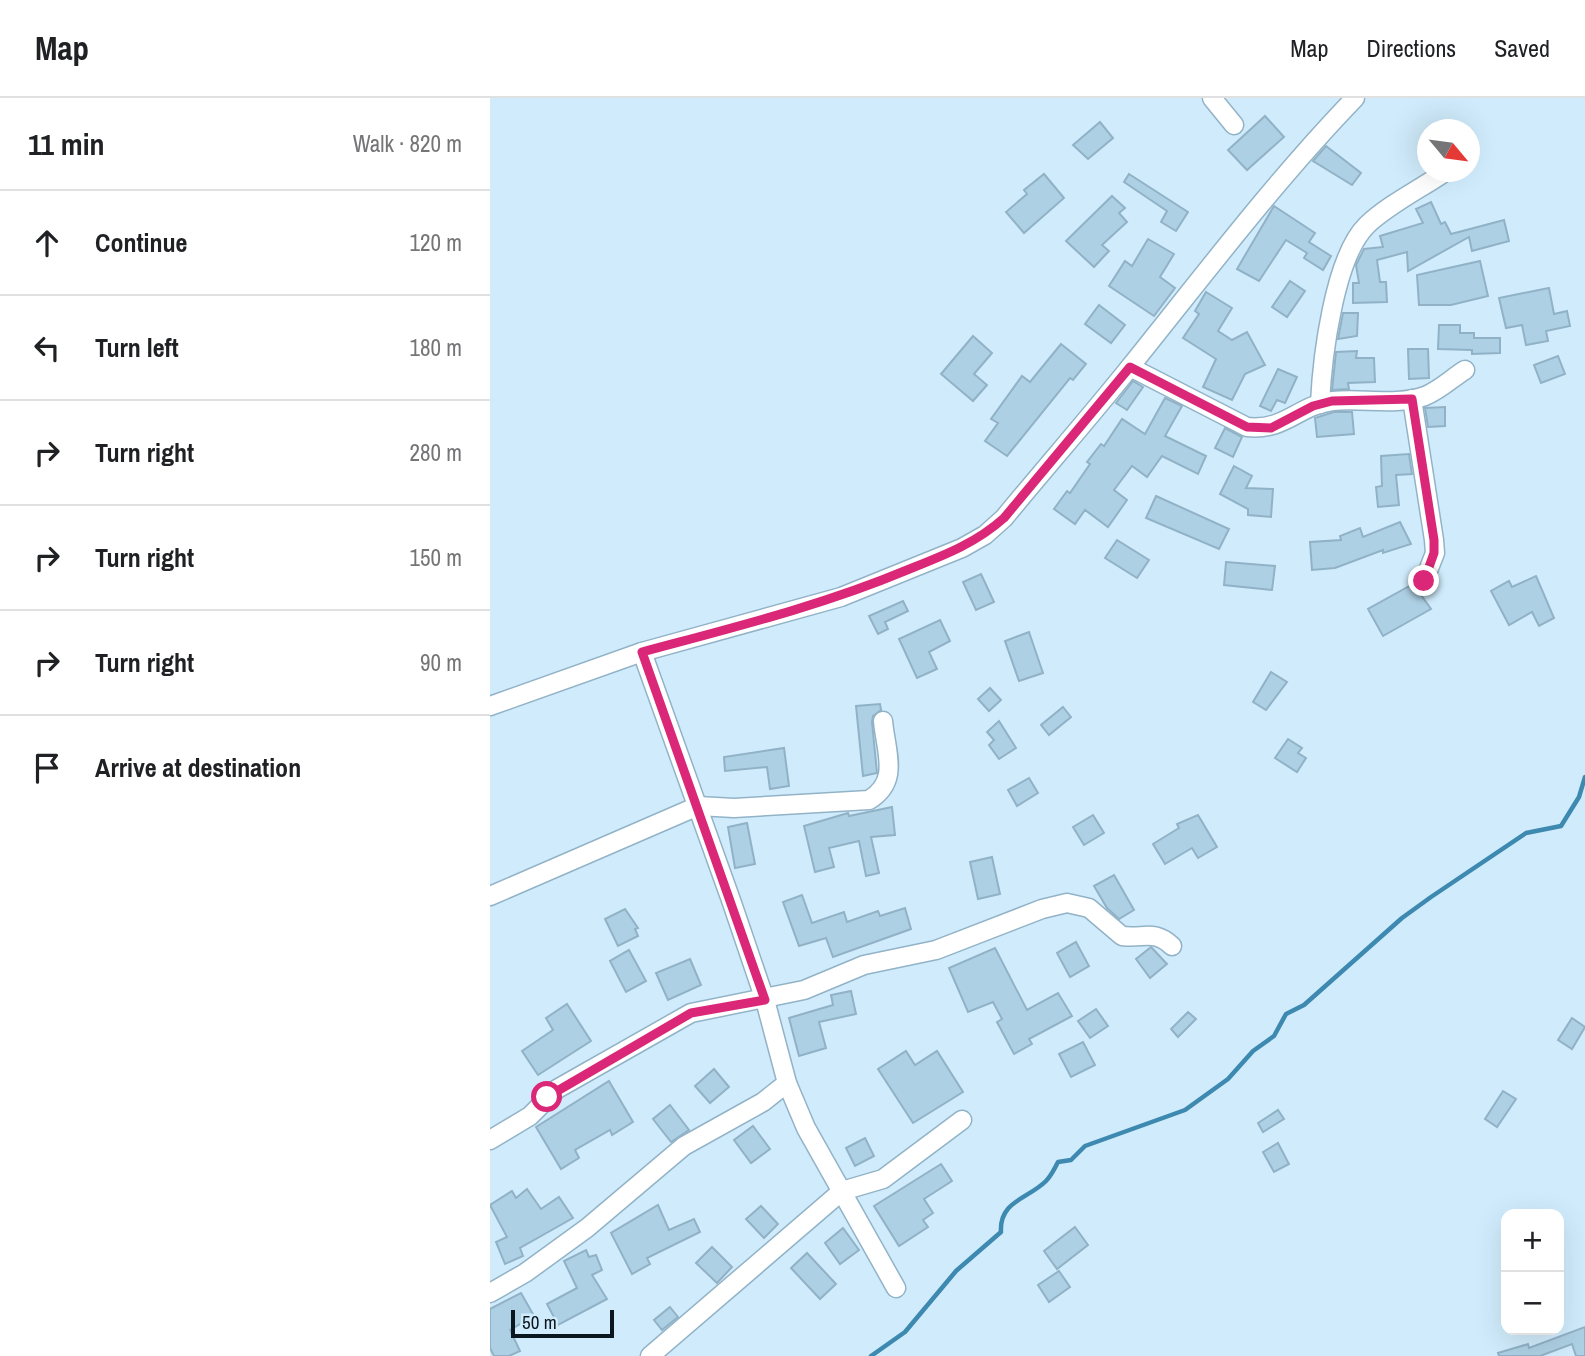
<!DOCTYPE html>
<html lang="en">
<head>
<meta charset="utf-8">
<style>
  :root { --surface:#fff; --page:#f2f2f2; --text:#202124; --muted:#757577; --line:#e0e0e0 }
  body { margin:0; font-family:"Archivo Narrow",sans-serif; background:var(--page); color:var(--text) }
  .controls { position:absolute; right:21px; bottom:21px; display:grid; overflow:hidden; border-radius:14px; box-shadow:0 7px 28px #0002 }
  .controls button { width:63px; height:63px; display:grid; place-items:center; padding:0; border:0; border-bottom:2px solid var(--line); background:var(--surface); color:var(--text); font:35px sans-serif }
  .compass { position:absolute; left:927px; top:21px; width:63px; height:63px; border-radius:50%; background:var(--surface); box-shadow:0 7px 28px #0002; rotate:119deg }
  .scale { position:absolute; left:21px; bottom:18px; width:103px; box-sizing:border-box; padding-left:7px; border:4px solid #0b171e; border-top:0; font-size:19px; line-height:24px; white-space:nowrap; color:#0b171e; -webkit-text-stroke:5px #d0ecfc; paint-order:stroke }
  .stop { position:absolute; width:21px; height:21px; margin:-16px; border:5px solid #db2777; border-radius:50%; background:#fff }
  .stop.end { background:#db2777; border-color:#fff; box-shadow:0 2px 7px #0008 }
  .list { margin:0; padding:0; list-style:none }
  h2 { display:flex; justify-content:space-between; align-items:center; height:91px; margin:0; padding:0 28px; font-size:30px }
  h2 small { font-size:23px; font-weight:400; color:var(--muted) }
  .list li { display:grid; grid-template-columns:46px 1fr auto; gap:21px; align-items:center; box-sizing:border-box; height:105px; padding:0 28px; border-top:2px solid var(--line) }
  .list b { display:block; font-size:26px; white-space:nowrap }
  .list em { font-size:23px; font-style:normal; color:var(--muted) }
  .icon { flex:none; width:38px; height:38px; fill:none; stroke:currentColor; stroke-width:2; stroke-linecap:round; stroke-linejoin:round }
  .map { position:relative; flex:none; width:1095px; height:1258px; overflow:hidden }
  header { display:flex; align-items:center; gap:42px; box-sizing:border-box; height:98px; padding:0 35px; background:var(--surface); border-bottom:2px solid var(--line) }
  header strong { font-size:33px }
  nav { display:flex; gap:38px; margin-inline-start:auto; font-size:24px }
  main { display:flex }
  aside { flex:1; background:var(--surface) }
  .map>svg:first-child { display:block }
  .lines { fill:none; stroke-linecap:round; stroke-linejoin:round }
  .stream { stroke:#3e89b0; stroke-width:4.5 }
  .building { fill:#aed0e4; stroke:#91b2c6; stroke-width:2 }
  .minor-casing { stroke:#92b3c7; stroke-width:21 }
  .minor { stroke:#fff; stroke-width:18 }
  .route { stroke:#db2777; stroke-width:9 }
</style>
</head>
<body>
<header>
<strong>Map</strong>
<nav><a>Map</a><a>Directions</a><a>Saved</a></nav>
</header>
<main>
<aside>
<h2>11 min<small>Walk · 820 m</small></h2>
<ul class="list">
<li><svg class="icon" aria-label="ahead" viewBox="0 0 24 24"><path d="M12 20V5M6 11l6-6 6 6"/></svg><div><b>Continue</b></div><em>120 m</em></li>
<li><svg class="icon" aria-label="left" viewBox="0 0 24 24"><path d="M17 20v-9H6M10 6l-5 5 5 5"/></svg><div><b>Turn left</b></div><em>180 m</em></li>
<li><svg class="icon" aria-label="right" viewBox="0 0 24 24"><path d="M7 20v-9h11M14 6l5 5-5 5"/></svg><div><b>Turn right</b></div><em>280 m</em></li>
<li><svg class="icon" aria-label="right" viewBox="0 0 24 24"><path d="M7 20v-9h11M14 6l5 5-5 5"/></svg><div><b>Turn right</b></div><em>150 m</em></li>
<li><svg class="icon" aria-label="right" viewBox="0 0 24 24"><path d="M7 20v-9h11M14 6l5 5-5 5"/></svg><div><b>Turn right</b></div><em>90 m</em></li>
<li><svg class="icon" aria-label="arrive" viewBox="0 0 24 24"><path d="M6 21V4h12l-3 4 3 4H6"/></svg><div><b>Arrive at destination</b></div></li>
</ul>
</aside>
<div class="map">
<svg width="1095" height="1258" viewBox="0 0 1095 1258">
  <rect width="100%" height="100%" fill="#d0ecfc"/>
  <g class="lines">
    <!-- stream -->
    <path class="stream" d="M381 1258 415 1234 466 1173 511 1134C509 1103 538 1101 556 1083 561 1078 565 1070 568 1064L581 1062 595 1048 695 1012 738 981 763 953 784 938 796 916 814 907 912 820 941 799 1036 735 1071 728 1089 699 1095 679"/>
  </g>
  <!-- building -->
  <g class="building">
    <path d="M775 18 794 39 757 72 738 52Z"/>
    <path d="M610 24 623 40 598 61 583 47Z"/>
    <path d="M836 48 871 75 862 87 823 63Z"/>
    <path d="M554 76 574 100 534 135 516 114 537 96 534 92Z"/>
    <path d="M639 76 698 114 686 133 671 124 677 113 634 84Z"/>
    <path d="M622 98 635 110 629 115 637 124 612 147 619 153 604 169 576 143Z"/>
    <path d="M941 104 951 126 955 124 961 136 1014 122 1019 143 982 153 979 139 918 173 917 154 887 162 890 184H896L897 204 863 205V185H869L866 167 874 151 893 149 890 138 933 125 926 111Z"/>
    <path d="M784 108 825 135 819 144 841 158 833 172 814 160 817 155 796 142 769 183 747 171Z"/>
    <path d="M658 141 684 156 670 179 685 190 664 218 619 188 635 163 642 168Z"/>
    <path d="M990 163 998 198 961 207H929L927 177Z"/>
    <path d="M800 183 815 193 797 219 782 209Z"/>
    <path d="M1059 190 1064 216 1077 213 1080 228 1056 233 1058 243 1036 247 1032 227 1016 230 1009 200Z"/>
    <path d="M716 194 742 210 728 233 742 242 757 234 775 267 755 276 742 302 713 289 726 261 693 240 709 216 705 213Z"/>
    <path d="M609 207 635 227 621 245 595 226Z"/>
    <path d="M853 215H868L867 238 848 241Z"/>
    <path d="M949 227H970V235H984V240H1010V255L982 256V252L948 251Z"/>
    <path d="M483 238 502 255 484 276 497 287 483 303 451 276Z"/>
    <path d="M571 246 596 266 583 282 580 280 517 358 495 343 508 325 501 321 532 278 540 284Z"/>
    <path d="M918 251H938L939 280 919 281Z"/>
    <path d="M867 253 866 260H884L885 284 858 285 859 291 842 292 846 254Z"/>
    <path d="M1068 258 1075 276 1051 285 1044 267Z"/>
    <path d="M788 271 807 279 795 305 787 302 781 313 770 308Z"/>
    <path d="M643 283 653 289 637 312 626 305Z"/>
    <path d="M675 300 692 308 675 338 716 358 708 376 672 358 657 379 642 368 624 392 637 402 618 429 595 412 585 426 564 411 577 393 580 395 600 366 597 364 611 346 614 348 632 321 655 336Z"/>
    <path d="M955 309V328L938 329 935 310Z"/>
    <path d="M844 314H862L864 336 827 339 825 320Z"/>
    <path d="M735 330 752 339 743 359 725 350Z"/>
    <path d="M919 356 922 376 906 377 909 407 888 409 886 389 892 388 891 358Z"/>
    <path d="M744 368 762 378 756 390 783 391 781 419 758 417V411L730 396Z"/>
    <path d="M666 398 739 431 729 451 656 420Z"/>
    <path d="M910 424 921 446 893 455V452L845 470 822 472 820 444 851 442 850 438 870 430 873 439Z"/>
    <path d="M627 442 659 462 647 480 615 460Z"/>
    <path d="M736 464 785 468 782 492 734 487Z"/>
    <path d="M491 476 504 504 486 512 473 484Z"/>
    <path d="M1046 478 1064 520 1049 528 1042 514 1019 527 1001 493 1019 483 1022 489Z"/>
    <path d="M923 486 941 511 893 538 878 511Z"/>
    <path d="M413 503 418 513 395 524 398 531 388 536 379 518Z"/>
    <path d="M450 522 460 543 439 554 447 571 427 580 409 541Z"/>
    <path d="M539 534 553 575 529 583 515 543Z"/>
    <path d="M781 574 797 584 776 612 763 604Z"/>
    <path d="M500 590 511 602 499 613 488 601Z"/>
    <path d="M390 606 391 612 383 618 382 624 387 675 373 678 366 608Z"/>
    <path d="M573 609 581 619 559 637 551 627Z"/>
    <path d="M509 623 526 650 509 661 499 647 504 642 497 634Z"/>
    <path d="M798 641 812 650 808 655 816 660 807 674 785 660Z"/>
    <path d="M294 650 299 688 280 691 277 669 235 673 234 659Z"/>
    <path d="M539 680 548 695 527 708 518 692Z"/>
    <path d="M402 709 405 737 381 739 389 775 376 778 369 743 339 750 344 769 325 774 314 728 358 715 359 718Z"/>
    <path d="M603 717 614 735 594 747 583 729Z"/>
    <path d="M708 717 727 749 708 760 702 750 675 766 663 746 689 730 687 726Z"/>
    <path d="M257 725 265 766 245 770 238 729Z"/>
    <path d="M502 759 510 796 488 801 480 764Z"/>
    <path d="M624 777 644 812 629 821 617 810 604 788Z"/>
    <path d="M312 797 322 825 354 814 357 824 388 813 390 818 415 810 421 831 343 859 336 840 309 848 293 804Z"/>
    <path d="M135 811 148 830 145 831 148 838 128 848 115 821Z"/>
    <path d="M586 844 599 868 580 879 567 855Z"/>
    <path d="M661 849 677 866 660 880 646 861Z"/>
    <path d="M505 850 537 912 568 895 582 918 539 941 542 946 524 956 507 924 512 921 503 904 478 914 459 870Z"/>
    <path d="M139 852 156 883 136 894 120 863Z"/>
    <path d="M200 861 211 887 178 902 166 875Z"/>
    <path d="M361 893 366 916 329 924 336 950 309 958 299 920 343 907 341 897Z"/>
    <path d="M77 906 101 943 48 977 32 953 63 932 56 920Z"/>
    <path d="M606 911 618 928 600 940 588 923Z"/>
    <path d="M698 914 706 921 688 939 681 931Z"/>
    <path d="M1082 920 1095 929 1082 951 1068 942Z"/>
    <path d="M593 944 605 967 581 979 569 956Z"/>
    <path d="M416 953 425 967 447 953 473 994 423 1025 388 971Z"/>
    <path d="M224 971 239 989 220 1005 205 988Z"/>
    <path d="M119 983 143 1024 122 1037 120 1032 85 1052 89 1060 71 1071 46 1029Z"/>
    <path d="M1013 993 1026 1001 1007 1029 995 1021Z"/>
    <path d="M180 1007 199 1032 181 1044 163 1021Z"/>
    <path d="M788 1012 794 1021 773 1034 768 1025Z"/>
    <path d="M263 1028 280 1051 261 1065 244 1042Z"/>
    <path d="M375 1040 384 1058 365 1068 356 1050Z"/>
    <path d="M788 1045 799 1066 784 1074 773 1054Z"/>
    <path d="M451 1066 462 1083 434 1101 443 1115 433 1122 438 1129 409 1148 384 1108Z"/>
    <path d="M37 1091 51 1111 69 1099 83 1120 30 1150 33 1158 15 1166 6 1144 17 1139 0 1107 22 1093 26 1100Z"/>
    <path d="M168 1107 179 1132 204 1121 210 1134 157 1160 160 1166 142 1176 121 1135Z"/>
    <path d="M271 1108 288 1126 274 1140 256 1121Z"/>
    <path d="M585 1129 598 1147 567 1171 554 1153Z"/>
    <path d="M353 1130 369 1152 350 1166 335 1145Z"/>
    <path d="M222 1149 242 1169 227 1185 206 1165Z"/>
    <path d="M96 1152 99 1159 106 1157 112 1172 102 1177 117 1201 68 1227 57 1206 87 1190 74 1163Z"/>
    <path d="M317 1155 346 1186 330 1201 301 1170Z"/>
    <path d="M569 1173 580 1189 559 1204 548 1187Z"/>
    <path d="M31 1195 44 1218 20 1232 30 1253 19 1258H4L0 1250V1211Z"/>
    <path d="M180 1209 188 1219 172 1232 164 1222Z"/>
    <path d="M1095 1229V1258H1086L1082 1246 1050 1258H1009L1008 1255 1038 1246 1039 1250Z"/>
  </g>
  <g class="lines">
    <defs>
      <g id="minor">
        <path d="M722 0 744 27"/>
        <path d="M640 269 757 329C796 333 808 307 843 303 872 300 907 308 935 298 950 292 962 280 975 272"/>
        <path d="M922 301 944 442 945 455 934 483"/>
        <path d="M830 306C832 261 844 159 877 127 898 107 928 92 952 76"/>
        <path d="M152 554 242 805 275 902 297 985 316 1030 406 1190"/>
        <path d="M0 608 152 554 351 499 472 450 495 437 514 420C556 369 599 320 640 269 714 177 784 84 865 0"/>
        <path d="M0 798 208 708 244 710 379 702C410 683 396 655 393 623"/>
        <path d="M0 1042 40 1018 67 991 201 915 314 892 374 867 446 852 552 811 577 805 599 810 632 838C654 841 664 831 682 848"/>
        <path d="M0 1195 35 1175 97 1130 194 1048 273 1004 297 985"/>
        <path d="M160 1258 352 1093 393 1081 472 1022"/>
      </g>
    </defs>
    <!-- minor casing -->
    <use href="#minor" class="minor-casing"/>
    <!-- minor -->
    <use href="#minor" class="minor"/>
  </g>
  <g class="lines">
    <!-- route -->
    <path class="route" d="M57 999 201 915 275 902 152 554C241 530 331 508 417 472 452 458 485 446 514 420L640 269 757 329 781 330 823 308 842 303 922 301 944 442V455L934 483"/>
  </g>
</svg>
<div class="controls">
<button>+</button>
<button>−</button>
</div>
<svg class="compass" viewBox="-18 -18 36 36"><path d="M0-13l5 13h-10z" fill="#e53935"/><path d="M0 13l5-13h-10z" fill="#757577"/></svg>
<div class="scale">50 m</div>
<div class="stop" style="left:57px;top:999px"></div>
<div class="stop end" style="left:934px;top:483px"></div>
</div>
</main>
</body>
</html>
